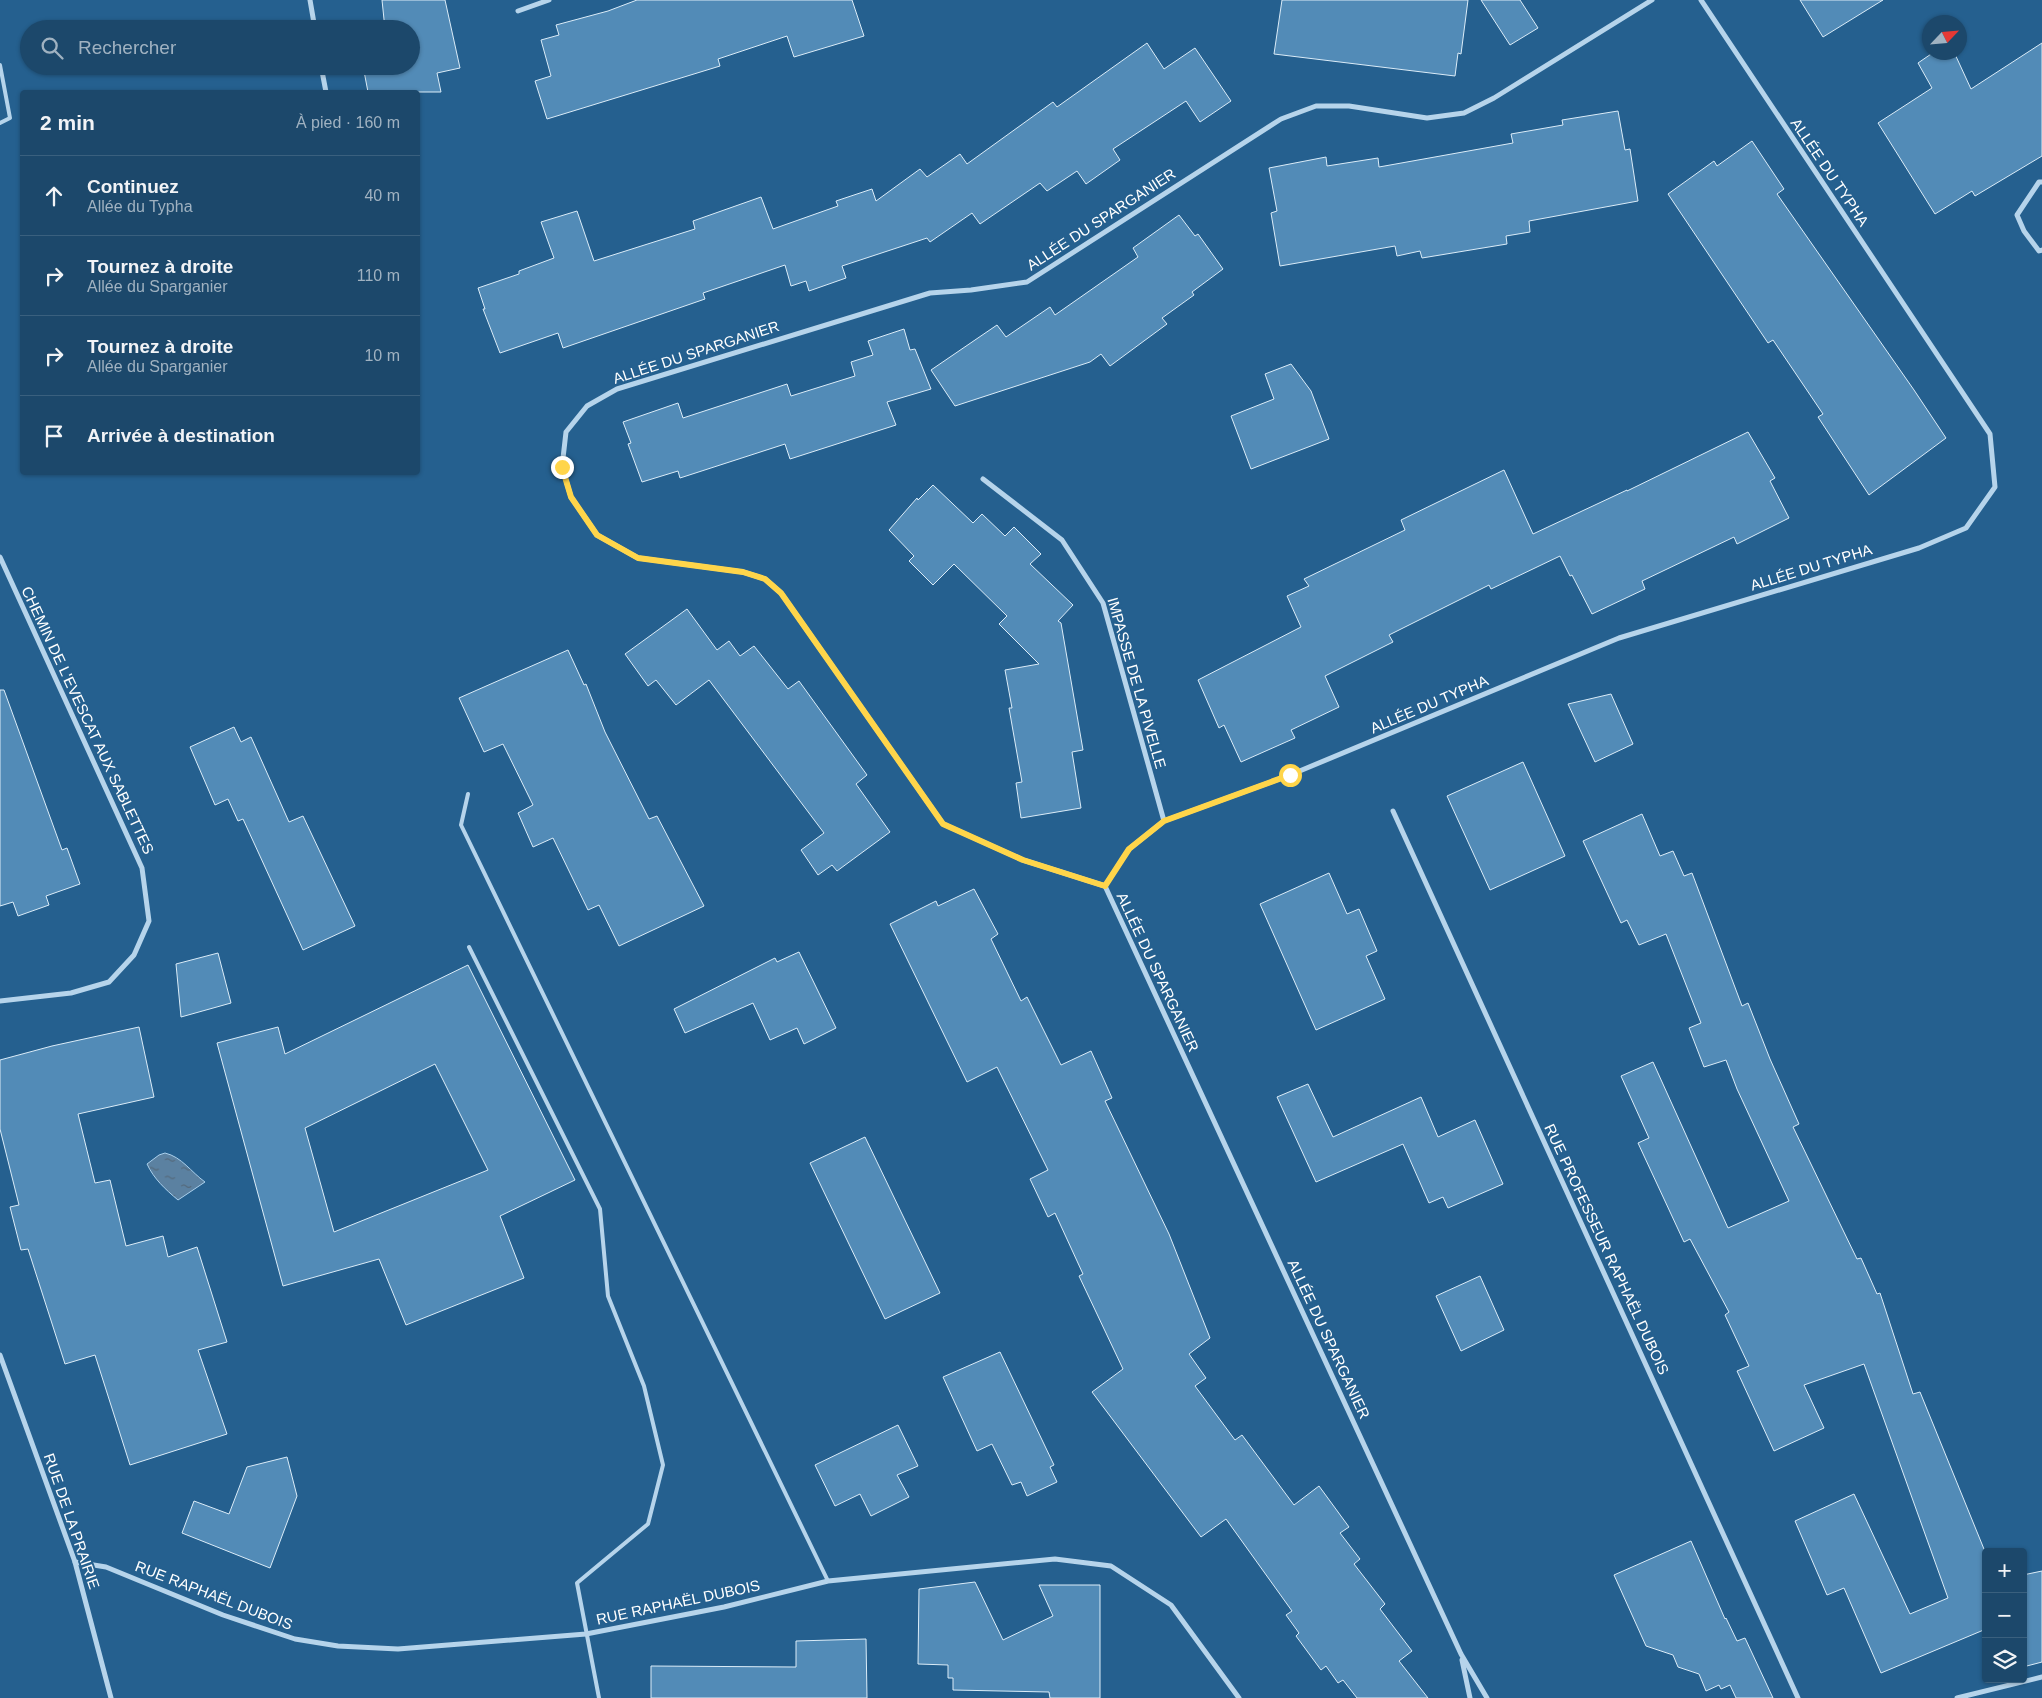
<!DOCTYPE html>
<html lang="fr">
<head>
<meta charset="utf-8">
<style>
  :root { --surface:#1c486b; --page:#295273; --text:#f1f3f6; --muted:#a0b2c1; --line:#3a607e }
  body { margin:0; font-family:Helvetica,sans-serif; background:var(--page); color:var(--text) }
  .controls { position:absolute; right:15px; bottom:15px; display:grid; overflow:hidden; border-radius:5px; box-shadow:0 1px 4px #0004 }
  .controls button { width:45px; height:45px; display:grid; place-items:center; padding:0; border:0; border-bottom:1px solid var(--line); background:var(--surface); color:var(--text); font:25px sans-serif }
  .compass { position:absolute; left:1922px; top:15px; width:45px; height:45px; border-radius:50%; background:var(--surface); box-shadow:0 1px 4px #0004; rotate:64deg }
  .stop { position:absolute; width:15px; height:15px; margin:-11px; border:4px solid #ffd54a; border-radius:50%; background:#fff }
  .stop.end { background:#ffd54a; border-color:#fff; box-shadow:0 1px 5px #0008 }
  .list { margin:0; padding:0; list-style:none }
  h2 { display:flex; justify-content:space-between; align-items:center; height:65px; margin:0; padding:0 20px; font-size:21px }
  h2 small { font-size:16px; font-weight:400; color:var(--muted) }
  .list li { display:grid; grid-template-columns:32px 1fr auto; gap:15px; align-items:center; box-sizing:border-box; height:80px; padding:0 20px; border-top:1px solid var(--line) }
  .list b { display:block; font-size:19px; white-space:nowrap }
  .list p { margin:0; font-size:16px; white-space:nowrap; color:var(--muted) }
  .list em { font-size:16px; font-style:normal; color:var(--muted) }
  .icon { flex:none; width:28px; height:28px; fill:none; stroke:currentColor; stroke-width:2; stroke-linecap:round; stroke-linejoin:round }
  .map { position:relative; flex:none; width:2042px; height:1698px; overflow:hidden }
  .search { position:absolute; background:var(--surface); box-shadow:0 1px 4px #0004; left:20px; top:20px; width:400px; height:55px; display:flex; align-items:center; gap:12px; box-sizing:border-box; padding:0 18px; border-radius:28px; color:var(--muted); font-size:19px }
  .panel { position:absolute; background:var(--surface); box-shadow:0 1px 4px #0004; left:20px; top:90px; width:400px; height:385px; border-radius:5px }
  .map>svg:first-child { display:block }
  .water { fill:url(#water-ripples); stroke:#aad0ec }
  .building { fill:#528bb7; stroke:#dbecf8; fill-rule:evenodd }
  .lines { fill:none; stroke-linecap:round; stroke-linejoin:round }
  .service { stroke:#b6d4eb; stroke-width:4 }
  .minor { stroke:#b6d4eb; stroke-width:5 }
  .route { stroke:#ffd54a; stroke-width:6 }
  .labels { text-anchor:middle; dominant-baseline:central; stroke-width:4; stroke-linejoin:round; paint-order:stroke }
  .street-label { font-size:15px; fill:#fff; stroke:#25608f }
</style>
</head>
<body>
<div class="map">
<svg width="2042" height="1698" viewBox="0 0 2042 1698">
  <defs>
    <pattern id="water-ripples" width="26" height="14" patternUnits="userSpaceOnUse" patternTransform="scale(1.25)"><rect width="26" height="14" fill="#5b81a1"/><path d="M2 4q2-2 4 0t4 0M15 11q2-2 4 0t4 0" fill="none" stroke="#54697b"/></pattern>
  </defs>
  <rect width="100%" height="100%" fill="#25608f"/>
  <!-- water -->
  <path class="water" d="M165 1153C182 1157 191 1172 205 1182L178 1200C165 1189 154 1179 147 1164L159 1155Z"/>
  <!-- building -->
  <g class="building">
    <path d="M382 0H445L460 68 437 73 441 92H368L363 66H411V29H385Z"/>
    <path d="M637 0H852L864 36 794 57 787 36 718 59 720 66 547 119 535 81 551 76 541 40 559 35 556 25 608 11Z"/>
    <path d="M1282 0H1468L1461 54 1458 53 1455 76 1274 54Z"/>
    <path d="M1481 0H1520L1538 28 1510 45Z"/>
    <path d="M1800 0H1883L1823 37Z"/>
    <path d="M1147 43 1164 69 1195 48 1231 101 1200 122 1186 101 1113 149 1120 160 1086 184 1077 171 1047 191 1040 183 980 224 972 213 930 242 927 238 842 266 846 278 809 291 806 281 791 286 785 265 703 293 705 299 563 348 558 333 500 353 483 309H485L478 288 519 274V271L554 258 541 222 577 211 594 261 695 229 693 221 761 197 773 229 838 206 836 201 872 189 876 201 920 169 927 177 960 154 967 164 1053 102 1057 107Z"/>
    <path d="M2042 43V156L1975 196 1972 191 1935 214 1878 123 1932 88 1918 63 1934 52H1954L1971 89Z"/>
    <path d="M1618 111 1625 150 1630 149 1638 201 1529 221 1530 232 1506 236 1507 244 1422 258 1420 251 1397 256 1395 246 1280 266 1271 213 1277 211 1269 168 1326 157 1327 166 1378 158 1379 167 1513 143 1511 134 1563 125 1562 120Z"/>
    <path d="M1752 141 1784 189 1777 194 1914 390 1946 438 1869 495 1818 417 1823 414 1773 340 1768 343 1668 194 1714 161 1717 166Z"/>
    <path d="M1179 215 1195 236 1198 234 1223 269 1192 292 1194 295 1162 318 1167 324 1110 366 1101 354 1090 362 955 406 931 370 997 325 1006 337 1050 307 1055 315 1138 257 1133 248Z"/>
    <path d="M904 329 910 350 915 349 931 389 887 402 896 425 790 459 785 444 680 478 678 471 642 482 628 444 631 443 623 422 678 403 683 418 787 384 791 396 855 376 851 362 873 355 868 341Z"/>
    <path d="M1291 364 1311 391 1329 439 1251 469 1231 416 1274 399 1265 374Z"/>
    <path d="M1748 432 1775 478 1770 481 1789 518 1737 544 1734 537 1642 581 1645 589 1592 614 1572 575 1570 576 1560 556 1491 589 1489 585 1389 635 1393 642 1325 676 1339 707 1291 730 1295 738 1241 762 1224 725 1219 728 1198 680 1301 627 1287 596 1309 586 1304 579 1405 530 1401 520 1504 470 1533 534 1627 490V491Z"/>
    <path d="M933 485 973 523 982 514 1005 536 1014 527 1041 554 1030 564 1073 605 1058 621 1061 623 1083 750 1072 752 1081 808 1021 818 1016 783 1022 782 1009 708H1012L1005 670 1039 664 999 624 1007 616 954 564 933 585 909 561 914 556 889 530 917 498 918 500Z"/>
    <path d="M687 609 717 650 729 641 740 656 754 646 788 689 799 681 867 775 856 784 890 832 837 871 832 865 818 875 801 850 824 833 709 680 676 705 656 680 648 686 625 654Z"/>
    <path d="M568 650 584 685 586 684 605 732 649 819 657 816 704 906 619 946 599 905 588 910 553 838 533 847 518 813 533 805 503 744 484 752 459 698Z"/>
    <path d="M0 690H4L62 850 67 848 80 884 46 896 49 905 18 916 13 902 0 906Z"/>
    <path d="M1611 694 1633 744 1595 762 1568 704Z"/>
    <path d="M234 727 241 742 251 737 289 822 303 816 355 926 303 950 243 819 238 821 228 799 215 805 190 747Z"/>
    <path d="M1523 762 1565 856 1490 890 1447 796Z"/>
    <path d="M1642 814 1660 856 1673 851 1684 876 1692 873 1742 1006 1748 1003 1770 1059 1799 1124 1793 1127 1857 1259 1861 1258 1877 1294 1880 1293 1913 1394 1920 1392 1986 1554V1629L1881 1673 1844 1588 1827 1595 1795 1521 1854 1494 1910 1614 1948 1598 1864 1364 1804 1385 1824 1428 1774 1451 1737 1371 1749 1366 1725 1315 1729 1312 1690 1239 1684 1242 1638 1143 1649 1138 1621 1076 1653 1062 1728 1228 1789 1201 1737 1089 1726 1060 1704 1067 1689 1028 1701 1023 1666 934 1639 945 1627 920 1621 923 1583 841Z"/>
    <path d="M1329 873 1347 914 1359 909 1377 951 1366 956 1385 999 1316 1030 1260 904Z"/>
    <path d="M974 889 998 934 991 939 1021 1001 1027 997 1061 1065 1091 1051 1112 1098 1105 1101 1169 1234 1210 1338 1189 1354 1206 1378 1195 1386 1235 1440 1242 1435 1294 1505 1319 1486 1349 1527 1340 1533 1360 1559 1354 1564 1385 1604 1380 1609 1412 1651 1399 1661 1428 1698H1357L1343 1680 1338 1683 1326 1666 1321 1670 1296 1636 1299 1633 1286 1615 1292 1611 1226 1519 1201 1537 1092 1392 1123 1369 1079 1276 1083 1274 1055 1213 1048 1217 1030 1179 1048 1170 997 1067 967 1082 890 924 936 901 938 906Z"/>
    <path d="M799 952 836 1028 804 1044 797 1028 770 1040 753 1003 685 1033 674 1009 775 958 777 962Z"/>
    <path d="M218 953 231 1003 181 1017 176 964Z"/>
    <path d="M468 965 575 1180 500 1216 524 1278 406 1325 379 1259 283 1286 217 1043 278 1027 285 1054ZM435 1064 488 1170 334 1232 305 1128Z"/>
    <path d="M139 1027 154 1097 78 1114 95 1183 110 1180 126 1246 163 1236 168 1257 197 1247 227 1342 198 1350 227 1434 130 1465 95 1355 65 1364 28 1249 21 1250 10 1207 19 1205 0 1129V1060L52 1046Z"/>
    <path d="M1308 1084 1333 1137 1421 1097 1438 1137 1475 1120 1503 1184 1448 1208 1443 1197 1429 1203 1403 1144 1316 1182 1277 1097Z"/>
    <path d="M865 1137 940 1293 885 1319 810 1163Z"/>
    <path d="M1480 1276 1504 1330 1461 1351 1436 1296Z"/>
    <path d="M1000 1352 1054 1465 1050 1467 1057 1482 1027 1496 1021 1482 1012 1485 992 1444 977 1451 943 1377Z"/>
    <path d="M898 1425 918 1466 897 1475 909 1497 871 1516 860 1494 835 1506 815 1465Z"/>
    <path d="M287 1457 297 1496 270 1568 182 1533 194 1501 229 1514 247 1467Z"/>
    <path d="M1691 1541 1725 1619 1726 1618 1737 1641 1745 1638 1773 1698H1736L1730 1685 1721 1689 1719 1685 1706 1691 1699 1674 1678 1667 1673 1655 1646 1646 1614 1575Z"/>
    <path d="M2042 1571V1662L2023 1667V1575Z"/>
    <path d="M975 1582 1003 1640 1053 1616 1039 1585H1100V1698H1050L1049 1692 953 1690V1678H948V1665L918 1664 919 1589Z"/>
    <path d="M866 1639 867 1698H651V1666L796 1667V1641Z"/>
  </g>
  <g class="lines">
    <!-- service -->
    <g class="service">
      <path d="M0 65 10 118 0 123"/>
      <path d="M468 794 461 825 828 1581"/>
      <path d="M469 947 600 1209 608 1296 644 1386 663 1465 648 1524 577 1583 599 1698"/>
    </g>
    <!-- minor -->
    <g class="minor">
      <path d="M310 0 315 29"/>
      <path d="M518 11 549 0"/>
      <path d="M321 66 326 92"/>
      <path d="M2042 182H2039L2017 215 2024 231 2039 251 2042 250"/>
      <path d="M983 479 1062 540 1103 603 1164 821"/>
      <path d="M0 557 142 868 149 921 134 955 109 982 71 993 0 1001"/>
      <path d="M1393 811 1798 1698"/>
      <path d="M1105 886 1129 849 1164 821 1290 775 1619 638 1919 548 1966 528 1995 487 1990 434 1701 0"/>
      <path d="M0 1355 75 1562 111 1698"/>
      <path d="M75 1562 106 1567 223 1615 295 1639 338 1646 398 1649 586 1634 724 1607 828 1581 1055 1559 1111 1566 1171 1605 1239 1698"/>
      <path d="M1462 1660 1470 1698"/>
      <path d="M1487 1698 1461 1654 1105 886 1023 860 943 824 781 593 765 579 743 572 638 558 597 535 571 497 562 467 566 432 587 406 617 389 930 293 971 290 1027 282 1281 119 1316 106H1349L1427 118 1464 113 1494 98 1652 0"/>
      <path d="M1957 1698 2042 1677"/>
    </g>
  </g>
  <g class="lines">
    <!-- route -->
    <path class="route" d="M562 467 571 497 597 535 638 558 743 572 765 579 781 593 943 824 1023 860 1105 886 1129 849 1164 821 1290 775"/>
  </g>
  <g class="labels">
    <!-- street labels -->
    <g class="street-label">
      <text transform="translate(1830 172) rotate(56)">ALLÉE DU TYPHA</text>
      <text transform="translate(1101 219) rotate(-33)">ALLÉE DU SPARGANIER</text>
      <text transform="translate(696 352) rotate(-18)">ALLÉE DU SPARGANIER</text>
      <text transform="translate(1811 567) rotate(-17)">ALLÉE DU TYPHA</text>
      <text transform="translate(1137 683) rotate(74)">IMPASSE DE LA PIVELLE</text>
      <text transform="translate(1429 704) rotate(-23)">ALLÉE DU TYPHA</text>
      <text transform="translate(88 720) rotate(65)">CHEMIN DE L'EVESCAT AUX SABLETTES</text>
      <text transform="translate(1158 972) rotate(65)">ALLÉE DU SPARGANIER</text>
      <text transform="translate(1607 1249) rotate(65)">RUE PROFESSEUR RAPHAËL DUBOIS</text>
      <text transform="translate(1329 1339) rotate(65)">ALLÉE DU SPARGANIER</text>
      <text transform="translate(72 1521) rotate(71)">RUE DE LA PRAIRIE</text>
      <text transform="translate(214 1595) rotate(21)">RUE RAPHAËL DUBOIS</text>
      <text transform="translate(678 1602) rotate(-12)">RUE RAPHAËL DUBOIS</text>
    </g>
  </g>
</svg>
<div class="controls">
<button>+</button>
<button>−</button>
<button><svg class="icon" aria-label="layers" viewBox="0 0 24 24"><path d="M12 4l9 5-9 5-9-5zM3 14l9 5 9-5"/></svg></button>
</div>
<svg class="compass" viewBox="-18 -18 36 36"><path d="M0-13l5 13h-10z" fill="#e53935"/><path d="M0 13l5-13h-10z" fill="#a0b2c1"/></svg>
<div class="stop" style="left:1290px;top:775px"></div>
<div class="stop end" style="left:562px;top:467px"></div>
<div class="search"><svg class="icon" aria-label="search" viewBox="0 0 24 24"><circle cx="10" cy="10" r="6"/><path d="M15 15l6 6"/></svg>Rechercher</div>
<section class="panel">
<h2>2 min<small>À pied · 160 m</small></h2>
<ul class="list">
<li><svg class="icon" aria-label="ahead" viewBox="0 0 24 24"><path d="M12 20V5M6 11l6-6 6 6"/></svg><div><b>Continuez</b><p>Allée du Typha</p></div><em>40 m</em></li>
<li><svg class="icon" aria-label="right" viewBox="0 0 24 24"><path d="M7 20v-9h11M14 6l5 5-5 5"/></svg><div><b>Tournez à droite</b><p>Allée du Sparganier</p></div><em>110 m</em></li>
<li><svg class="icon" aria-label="right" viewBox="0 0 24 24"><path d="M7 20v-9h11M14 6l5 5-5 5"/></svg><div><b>Tournez à droite</b><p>Allée du Sparganier</p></div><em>10 m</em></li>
<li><svg class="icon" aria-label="arrive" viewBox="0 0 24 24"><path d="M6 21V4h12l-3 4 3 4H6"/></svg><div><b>Arrivée à destination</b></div></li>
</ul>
</section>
</div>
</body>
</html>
